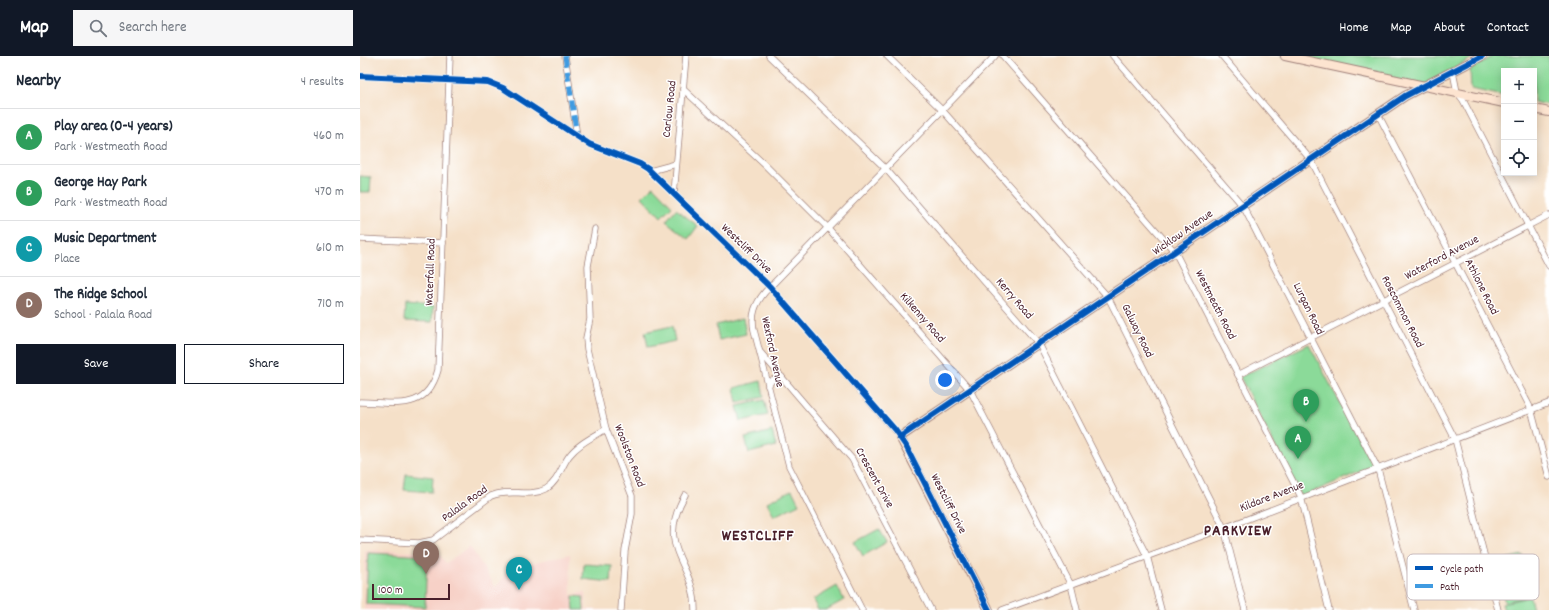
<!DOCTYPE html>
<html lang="en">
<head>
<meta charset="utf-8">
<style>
  :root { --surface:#fff; --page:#f6f6f7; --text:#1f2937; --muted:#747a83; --line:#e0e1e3; --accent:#111827 }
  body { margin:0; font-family:Dekko,sans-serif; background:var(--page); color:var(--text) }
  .controls { position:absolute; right:12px; top:12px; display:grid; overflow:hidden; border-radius:0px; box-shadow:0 2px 10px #0003 }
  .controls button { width:36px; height:36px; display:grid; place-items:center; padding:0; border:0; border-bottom:1px solid var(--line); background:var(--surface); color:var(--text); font:20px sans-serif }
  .scale { position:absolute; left:12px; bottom:10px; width:78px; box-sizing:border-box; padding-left:4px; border:2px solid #4a1f2b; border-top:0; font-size:11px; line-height:14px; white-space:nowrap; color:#4a1f2b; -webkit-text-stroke:3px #fff; paint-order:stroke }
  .you { position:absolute; left:585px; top:324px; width:14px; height:14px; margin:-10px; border:3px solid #fff; border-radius:50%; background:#1a73e8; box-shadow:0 0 0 6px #1a73e833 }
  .badge { display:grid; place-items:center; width:26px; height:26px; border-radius:50%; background:var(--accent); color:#fff; font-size:13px; font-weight:700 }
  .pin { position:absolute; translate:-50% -33px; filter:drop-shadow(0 1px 2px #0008) }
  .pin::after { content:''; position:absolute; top:21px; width:14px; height:12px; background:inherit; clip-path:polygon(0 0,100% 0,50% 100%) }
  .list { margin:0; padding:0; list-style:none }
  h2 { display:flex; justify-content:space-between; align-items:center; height:52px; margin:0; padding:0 16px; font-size:17px }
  h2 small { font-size:13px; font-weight:400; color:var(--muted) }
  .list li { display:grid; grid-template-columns:26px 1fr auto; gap:12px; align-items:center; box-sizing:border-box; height:56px; padding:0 16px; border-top:1px solid var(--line) }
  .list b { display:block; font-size:15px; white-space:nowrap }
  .list p { margin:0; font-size:13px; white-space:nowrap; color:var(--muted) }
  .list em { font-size:13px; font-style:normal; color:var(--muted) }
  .actions { display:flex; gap:8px; padding:12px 16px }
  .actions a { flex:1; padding:9px 0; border:1px solid var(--accent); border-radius:0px; text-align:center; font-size:14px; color:var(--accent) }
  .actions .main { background:var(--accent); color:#fff }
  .icon { flex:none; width:22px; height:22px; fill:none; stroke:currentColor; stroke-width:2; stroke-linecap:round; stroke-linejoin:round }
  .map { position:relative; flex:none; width:1189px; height:554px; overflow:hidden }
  header { display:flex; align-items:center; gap:24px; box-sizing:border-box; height:56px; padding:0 20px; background:var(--accent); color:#fff }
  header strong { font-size:19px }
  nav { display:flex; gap:22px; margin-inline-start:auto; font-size:14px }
  .search { width:280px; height:36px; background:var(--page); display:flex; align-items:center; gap:10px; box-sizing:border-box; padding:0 14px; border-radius:0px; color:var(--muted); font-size:15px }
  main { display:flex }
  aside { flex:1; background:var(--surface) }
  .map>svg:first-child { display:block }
  .built { fill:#f7d1c7 }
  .green { fill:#8bda99; stroke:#6a7c62 }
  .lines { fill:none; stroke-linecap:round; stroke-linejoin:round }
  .street-casing { stroke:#a0807a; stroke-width:7 }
  .secondary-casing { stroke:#a0807a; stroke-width:10 }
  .street { stroke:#fff; stroke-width:5.5 }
  .secondary { stroke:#fde4d0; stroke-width:8 }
  .quiet { stroke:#409be1; stroke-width:5; stroke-dasharray:10 5; stroke-linecap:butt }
  .cycleway-casing { stroke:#fff; stroke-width:8 }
  .cycleway { stroke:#0057b8; stroke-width:6 }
  .labels { text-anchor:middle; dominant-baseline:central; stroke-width:3; stroke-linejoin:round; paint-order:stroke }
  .street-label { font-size:12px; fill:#4a1f2b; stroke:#fff }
  .district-label { font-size:16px; font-weight:bold; letter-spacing:1px; fill:#4a1f2b; stroke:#fff }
  .key { fill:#fff; stroke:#c9bcbf; stroke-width:1 }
  .key-label { font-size:11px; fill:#4a1f2b }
</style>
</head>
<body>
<header>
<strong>Map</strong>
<div class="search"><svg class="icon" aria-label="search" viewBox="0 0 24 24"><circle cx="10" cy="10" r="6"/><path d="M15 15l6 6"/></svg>Search here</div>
<nav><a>Home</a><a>Map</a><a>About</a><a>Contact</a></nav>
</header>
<main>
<aside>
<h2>Nearby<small>4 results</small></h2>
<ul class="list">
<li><span class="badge" style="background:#2e9e5b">A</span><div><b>Play area (0-4 years)</b><p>Park · Westmeath Road</p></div><em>460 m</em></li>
<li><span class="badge" style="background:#2e9e5b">B</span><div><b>George Hay Park</b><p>Park · Westmeath Road</p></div><em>470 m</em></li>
<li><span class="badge" style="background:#0f9aa8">C</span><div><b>Music Department</b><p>Place</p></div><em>610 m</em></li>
<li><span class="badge" style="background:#8d6e63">D</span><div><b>The Ridge School</b><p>School · Palala Road</p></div><em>710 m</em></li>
</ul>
<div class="actions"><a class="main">Save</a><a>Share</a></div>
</aside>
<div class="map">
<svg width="1189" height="554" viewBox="0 0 1189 554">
  <rect width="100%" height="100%" fill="#fff"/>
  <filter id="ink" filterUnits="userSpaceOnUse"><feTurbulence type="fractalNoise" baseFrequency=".025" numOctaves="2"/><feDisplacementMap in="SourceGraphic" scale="8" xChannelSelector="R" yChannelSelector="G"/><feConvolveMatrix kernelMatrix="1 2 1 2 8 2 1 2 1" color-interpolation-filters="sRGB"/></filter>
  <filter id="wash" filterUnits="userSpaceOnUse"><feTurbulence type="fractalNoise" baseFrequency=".012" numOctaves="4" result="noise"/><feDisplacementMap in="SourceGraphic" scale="16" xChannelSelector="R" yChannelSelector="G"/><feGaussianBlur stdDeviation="0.9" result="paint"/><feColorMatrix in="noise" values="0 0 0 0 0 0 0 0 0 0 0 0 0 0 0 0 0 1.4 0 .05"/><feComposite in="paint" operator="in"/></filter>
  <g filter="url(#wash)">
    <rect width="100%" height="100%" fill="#f5e0c8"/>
    <!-- built -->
    <path class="built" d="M110 490 136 532 150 512 210 498 211 539 225 536 226 553 256 554H4L5 494 78 497 86 507Z"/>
    <!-- green -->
    <g class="green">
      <path d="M920 0H1116L1061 31Z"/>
      <path d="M1133 0H1189V49L1174 46V15H1144V40L1111 33 1110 14Z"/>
      <path d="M0 120 11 121 10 136H0Z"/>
      <path d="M293 130 312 150 301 161 282 141Z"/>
      <path d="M316 153 338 170 328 183 306 165Z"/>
      <path d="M45 249 73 251 72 266 44 265Z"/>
      <path d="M383 262 386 278 359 284 356 269Z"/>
      <path d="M312 270 315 285 288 291 285 276Z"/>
      <path d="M949 288 1013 410 941 441 880 321Z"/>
      <path d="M401 325 404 341 377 347 374 332Z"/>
      <path d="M404 344 408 359 381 365 377 350Z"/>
      <path d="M412 375 416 390 389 397 385 382Z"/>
      <path d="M46 418 73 421 72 436 44 434Z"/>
      <path d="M432 434 439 448 414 460 407 446Z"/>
      <path d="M519 473 527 486 503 500 495 486Z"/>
      <path d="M8 497 67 500 65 551 6 548Z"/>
      <path d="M1162 499 1168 525 1163 527 1168 526 1171 539 1146 546 1170 541 1173 554H1144L1142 548 1145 547 1134 506Z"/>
      <path d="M224 508 252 510 251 526 223 523Z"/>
      <path d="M477 530 484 544 466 554H458L453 544Z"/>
      <path d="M213 540 223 541 224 554H214Z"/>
    </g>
  </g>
  <g filter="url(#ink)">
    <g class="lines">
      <defs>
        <g id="street">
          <path d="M205 0 217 80"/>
          <path d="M409 0 525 112 679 288 787 500 801 554"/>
          <path d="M527 0 583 55 748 241 864 472 885 554"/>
          <path d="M643 0 815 196 941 441 969 554"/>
          <path d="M753 0 883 150 1018 413 1054 554"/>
          <path d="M862 0 951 104 1095 383 1138 554"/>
          <path d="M1093 16 1097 36 1103 44 1189 210"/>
          <path d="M0 20 128 26 143 32 229 88 280 108 288 113 410 231 540 381"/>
          <path d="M323 33 406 110 468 172 610 334 711 529 717 554"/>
          <path d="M1018 58 1171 353 1189 421"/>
          <path d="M290 115 316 108"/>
          <path d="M314 138 326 0"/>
          <path d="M235 173 228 210 230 263 226 282 227 293 246 373 272 440V458L265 495 261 554"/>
          <path d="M0 183 83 187"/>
          <path d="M401 297 492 403 571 554"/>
          <path d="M878 319 1189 159"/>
          <path d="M408 330 412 324 422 321"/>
          <path d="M0 346C35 346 66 357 78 314L90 0"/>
          <path d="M325 439C294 494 335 505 335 554"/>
          <path d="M0 484 59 487 73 484 131 440C149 432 169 442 186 433 198 426 201 411 209 400 218 388 233 381 246 373"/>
          <path d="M502 554 429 410 394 274C391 259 395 248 405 236L635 0"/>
          <path d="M642 554 864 472 1189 347"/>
        </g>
        <g id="secondary">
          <path d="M925 0C998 15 1071 32 1144 47"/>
          <path d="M1174 53 1189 56"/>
          <path d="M629 554 540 381 1045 40 1122 0"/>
        </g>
      </defs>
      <!-- street casing -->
      <use href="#street" class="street-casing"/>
      <!-- secondary casing -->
      <use href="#secondary" class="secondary-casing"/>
      <!-- street -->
      <use href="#street" class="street"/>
      <!-- secondary -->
      <use href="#secondary" class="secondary"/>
      <!-- quiet -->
      <path class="quiet" d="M205 0 217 80"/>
      <defs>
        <g id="cycleway">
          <path d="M0 20 128 26 143 32 229 88 280 108 288 113 410 231 535 374 546 390 629 554"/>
          <path d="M540 381 1045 40 1122 0"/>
        </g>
      </defs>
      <!-- cycleway casing -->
      <use href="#cycleway" class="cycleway-casing"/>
      <!-- cycleway -->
      <use href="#cycleway" class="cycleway"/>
    </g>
  </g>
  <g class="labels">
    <!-- street labels -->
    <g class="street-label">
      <text transform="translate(310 53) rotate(-84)">Carlow Road</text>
      <text transform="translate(823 177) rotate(-35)">Wicklow Avenue</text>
      <text transform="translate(386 193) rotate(44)">Westcliff Drive</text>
      <text transform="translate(1082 202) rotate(-28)">Waterford Avenue</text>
      <text transform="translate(71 216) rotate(-88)">Waterfall Road</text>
      <text transform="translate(1121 231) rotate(63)">Athlone Road</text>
      <text transform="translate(654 243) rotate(49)">Kerry Road</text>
      <text transform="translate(855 249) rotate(63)">Westmeath Road</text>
      <text transform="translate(948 253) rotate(64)">Lurgan Road</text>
      <text transform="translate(1042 256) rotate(63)">Roscommon Road</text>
      <text transform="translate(562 262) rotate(49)">Kilkenny Road</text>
      <text transform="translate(777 275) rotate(64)">Galway Road</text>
      <text transform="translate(412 296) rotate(78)">Wexford Avenue</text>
      <text transform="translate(269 400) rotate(69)">Woolston Road</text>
      <text transform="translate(514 422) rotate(61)">Crescent Drive</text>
      <text transform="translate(912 441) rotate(-21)">Kildare Avenue</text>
      <text transform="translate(105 448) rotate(-36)">Palala Road</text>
      <text transform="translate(588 448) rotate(63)">Westcliff Drive</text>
    </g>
    <!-- district labels -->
    <g class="district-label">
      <text x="878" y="475">PARKVIEW</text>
      <text x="398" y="480">WESTCLIFF</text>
    </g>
  </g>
  <!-- legend -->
  <rect x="1047" y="498" width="132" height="46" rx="6" class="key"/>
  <rect x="1055" y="510" width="18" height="4" fill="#0057b8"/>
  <rect x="1055" y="528" width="18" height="4" fill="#409be1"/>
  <g class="key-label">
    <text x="1080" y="516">Cycle path</text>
    <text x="1080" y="534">Path</text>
  </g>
</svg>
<div class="controls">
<button>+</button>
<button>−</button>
<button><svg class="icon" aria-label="locate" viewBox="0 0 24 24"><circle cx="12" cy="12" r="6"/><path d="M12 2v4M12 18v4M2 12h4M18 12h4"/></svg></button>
</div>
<div class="scale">100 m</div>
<div class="you"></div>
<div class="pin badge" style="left:938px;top:403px;background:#2e9e5b">A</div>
<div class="pin badge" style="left:946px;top:366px;background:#2e9e5b">B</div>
<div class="pin badge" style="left:159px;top:534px;background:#0f9aa8">C</div>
<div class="pin badge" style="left:66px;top:518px;background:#8d6e63">D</div>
</div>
</main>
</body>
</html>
